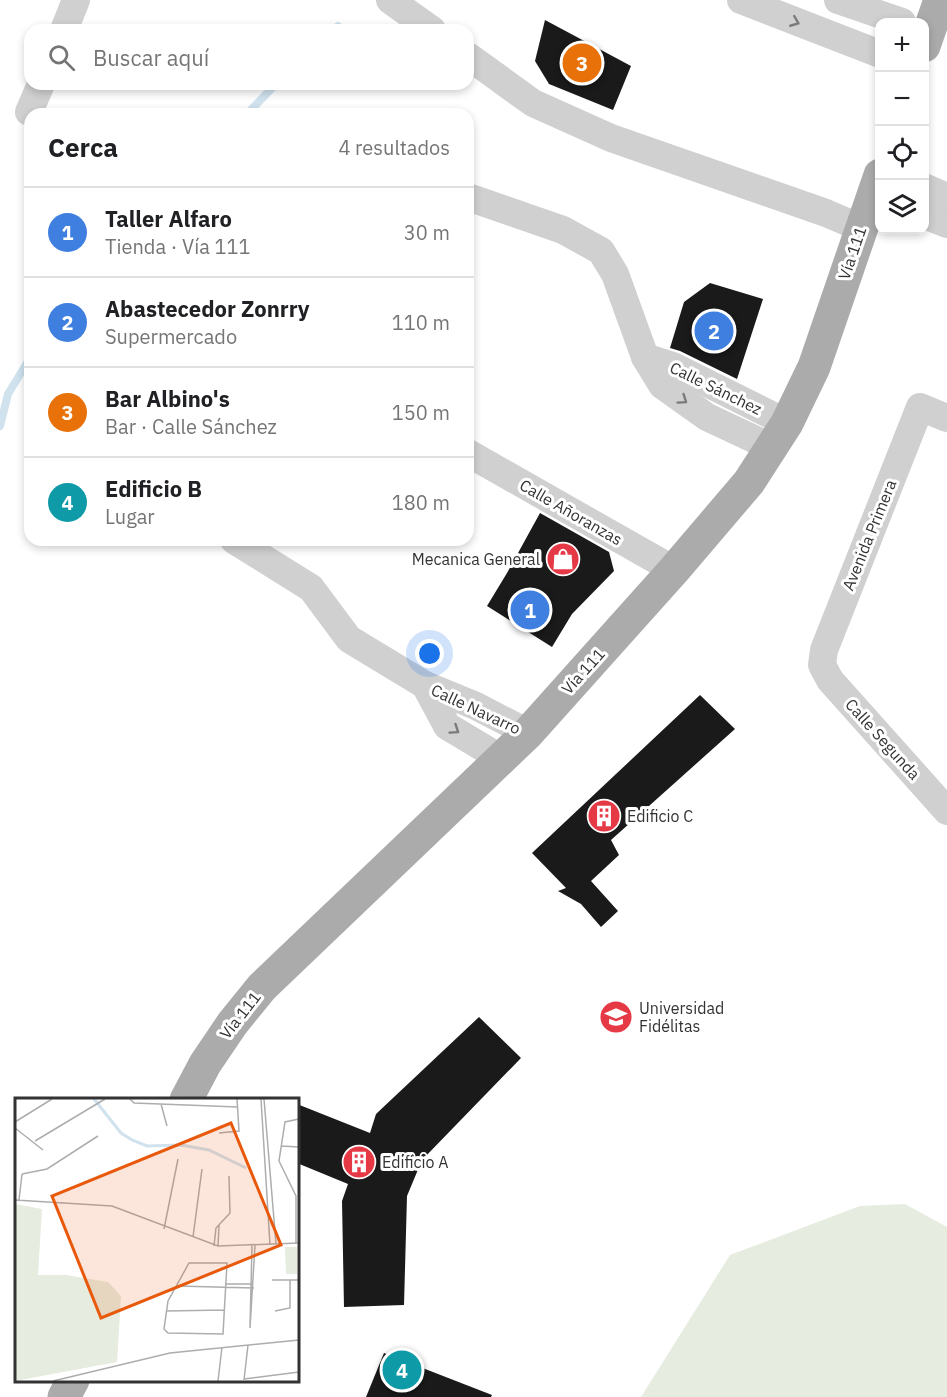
<!DOCTYPE html>
<html lang="es">
<head>
<meta charset="utf-8">
<style>
  :root { --surface:#fff; --page:#f6f6f6; --text:#202124; --muted:#757577; --line:#e0e0e0; --accent:#2563eb }
  body { margin:0; font-family:"IBM Plex Sans",sans-serif; background:var(--page); color:var(--text) }
  .controls { position:absolute; right:18px; top:18px; display:grid; overflow:hidden; border-radius:12px; box-shadow:0 3px 9px #0003 }
  .controls button { width:54px; height:54px; display:grid; place-items:center; padding:0; border:0; border-bottom:2px solid var(--line); background:var(--surface); color:var(--text); font:30px sans-serif }
  .you { position:absolute; left:430px; top:654px; width:21px; height:21px; margin:-15px; border:4px solid #fff; border-radius:50%; background:#1a73e8; box-shadow:0 0 0 9px #1a73e833 }
  .badge { display:grid; place-items:center; width:39px; height:39px; border-radius:50%; background:var(--accent); color:#fff; font-size:20px; font-weight:700 }
  .pin { position:absolute; translate:-50% -50%; border:3px solid #fff; box-shadow:0 2px 6px #0006 }
  .list { margin:0; padding:0; list-style:none }
  h2 { display:flex; justify-content:space-between; align-items:center; height:78px; margin:0; padding:0 24px; font-size:26px }
  h2 small { font-size:20px; font-weight:400; color:var(--muted) }
  .list li { display:grid; grid-template-columns:39px 1fr auto; gap:18px; align-items:center; box-sizing:border-box; height:90px; padding:0 24px; border-top:2px solid var(--line) }
  .list b { display:block; font-size:22px; white-space:nowrap }
  .list p { margin:0; font-size:20px; white-space:nowrap; color:var(--muted) }
  .list em { font-size:20px; font-style:normal; color:var(--muted) }
  .icon { flex:none; width:33px; height:33px; fill:none; stroke:currentColor; stroke-width:2; stroke-linecap:round; stroke-linejoin:round }
  .map { position:relative; flex:none; width:947px; height:1397px; overflow:hidden }
  .search { position:absolute; background:var(--surface); box-shadow:0 3px 9px #0003; left:24px; top:24px; width:450px; height:66px; display:flex; align-items:center; gap:15px; box-sizing:border-box; padding:0 21px; border-radius:18px; color:var(--muted); font-size:22px }
  .panel { position:absolute; background:var(--surface); box-shadow:0 3px 9px #0003; left:24px; top:108px; width:450px; height:438px; border-radius:18px }
  .map>svg:first-child { display:block }
  .green { fill:#e6ecdf }
  .lines { fill:none; stroke-linecap:round; stroke-linejoin:round }
  .stream { stroke:#cfe2ee; stroke-width:8 }
  .building { fill:#1a1a1a }
  .minor { stroke:#d0d0d0; stroke-width:28 }
  .major { stroke:#ababab; stroke-width:33 }
  .oneway { stroke:#7a7a7a }
  .labels { text-anchor:middle; dominant-baseline:central; stroke-width:6; stroke-linejoin:round; paint-order:stroke }
  .street-label { font-size:16px; fill:#333; stroke:#fff }
  .poi-label { font-size:16px; fill:#333; stroke:#fff; text-anchor:start }
  .inset-river { fill:none; stroke:#cfe2ee; stroke-width:3 }
  .inset-road { fill:none; stroke:#adadad; stroke-width:1.5 }
  .view { fill:#e8590c; fill-opacity:0.15; stroke:#e8590c; stroke-width:3 }
  .inset-edge { fill:none; stroke:#333; stroke-width:3 }
</style>
</head>
<body>
<div class="map">
<svg width="947" height="1397" viewBox="0 0 947 1397">
  <rect width="100%" height="100%" fill="#fff"/>
  <!-- green -->
  <path class="green" d="M905 1204 947 1227V1397H641L730 1255 860 1206Z"/>
  <g class="lines">
    <!-- stream -->
    <g class="stream">
      <path d="M333 30 338 26"/>
      <path d="M247 114 276 84"/>
      <path d="M0 426 8 394 30 358"/>
    </g>
  </g>
  <!-- building -->
  <g class="building">
    <path d="M545 20 631 66 613 110 549 84 535 61Z"/>
    <path d="M710 283 763 299 737 379 680 351 670 348 684 302Z"/>
    <path d="M540 513 609 552 614 571 572 614 552 647 487 606 507 573Z"/>
    <path d="M700 695 735 729 611 840 619 855 591 881 618 911 601 927 581 904 558 891 566 888 532 853Z"/>
    <path d="M479 1017 521 1058 422 1160 407 1196 404 1305 344 1307 342 1201 348 1184 297 1163V1104L370 1133 376 1114Z"/>
    <path d="M384 1353 492 1395 491 1397H366Z"/>
  </g>
  <g class="lines">
    <!-- minor -->
    <g class="minor">
      <path d="M390 0 432 30"/>
      <path d="M741 0 880 54"/>
      <path d="M838 0 902 22"/>
      <path d="M64 30 76 0"/>
      <path d="M468 56 533 103 611 138 826 213 861 228"/>
      <path d="M29 112 41 84"/>
      <path d="M924 187 947 197"/>
      <path d="M468 197 563 230 601 251 615 274 645 357 662 385 707 417 771 447"/>
      <path d="M924 215 947 224"/>
      <path d="M645 357 673 366 787 423"/>
      <path d="M947 418 920 407 824 650 822 665 830 680 947 811"/>
      <path d="M468 453 674 570"/>
      <path d="M234 540 311 588 349 639 425 685 476 706 528 733"/>
      <path d="M425 685 447 726 502 759"/>
    </g>
    <!-- major -->
    <g class="major">
      <path d="M924 46 940 0"/>
      <path d="M186 1100 205 1064 232 1024 262 987 528 733 674 570 749 482 787 423 814 367 880 175"/>
      <path d="M64 1397 73 1380"/>
    </g>
  </g>
  <!-- one-way arrows -->
  <defs><path id="oneway-chevron" d="M-2-3.5L2.5 0L-2 3.5" fill="none" stroke-width="1.6" stroke-linecap="round" stroke-linejoin="round" transform="scale(1.5)"/></defs>
  <g class="oneway">
    <use href="#oneway-chevron" transform="translate(795 22) rotate(22)"/>
    <use href="#oneway-chevron" transform="translate(683 400) rotate(35)"/>
    <use href="#oneway-chevron" transform="translate(455 730) rotate(34)"/>
  </g>
  <!-- icons -->
  <defs>
    <symbol id="shop-disc" viewBox="-11 -11 22 22"><circle r="9.5" fill="#e63946" stroke="#fff"/><path d="M-5-2.5h2.3a2.7 3.5 0 0 1 5.4 0H5L5.5 6h-11ZM-1.5-2.5h3a1.5 2.3 0 0 0-3 0Z" fill="#fff"/></symbol>
    <symbol id="building-disc" viewBox="-11 -11 22 22"><circle r="9.5" fill="#e63946" stroke="#fff"/><path d="M-4-6H4V6H1V3H-1V6H-4ZM-2.5-4.3h1.7v1.8h-1.7ZM.8-4.3h1.7v1.8H.8ZM-2.5-1h1.7V.8h-1.7ZM.8-1h1.7V.8H.8Z" fill="#fff"/></symbol>
    <symbol id="university-disc" viewBox="-11 -11 22 22"><circle r="9.5" fill="#e63946" stroke="#fff"/><path d="M0-5L7-2L0 1L-7-2ZM-4 1L0 2.5L4 1V4Q0 6-4 4Z" fill="#fff"/></symbol>
  </defs>
  <g fill-rule="evenodd">
    <use href="#shop-disc" x="544" y="540" width="38" height="38"/>
    <use href="#building-disc" x="585" y="797" width="38" height="38"/>
    <use href="#university-disc" x="597" y="998" width="38" height="38"/>
    <use href="#building-disc" x="340" y="1143" width="38" height="38"/>
  </g>
  <g class="labels">
    <!-- street labels -->
    <g class="street-label">
      <text transform="translate(852 253) rotate(-71)">Vía 111</text>
      <text transform="translate(716 388) rotate(26)">Calle Sánchez</text>
      <text transform="translate(571 512) rotate(30)">Calle Añoranzas</text>
      <text transform="translate(869 535) rotate(-68)">Avenida Primera</text>
      <text transform="translate(583 671) rotate(-48)">Vía 111</text>
      <text transform="translate(476 709) rotate(25)">Calle Navarro</text>
      <text transform="translate(883 739) rotate(48)">Calle Segunda</text>
      <text transform="translate(240 1015) rotate(-52)">Vía 111</text>
    </g>
    <!-- poi labels -->
    <g class="poi-label">
      <text x="540" y="559" text-anchor="end">Mecanica General</text>
      <text x="627" y="816">Edificio C</text>
      <text x="639" y="1008">Universidad<tspan x="639" dy="18">Fidélitas</tspan></text>
      <text x="382" y="1162">Edificio A</text>
    </g>
  </g>
  <!-- overview -->
  <g transform="translate(15 1098)">
    <rect width="284" height="284" fill="#fff"/>
    <path d="M0 106 27 111 23 177H51L93 184 106 198 102 264 0 283ZM270 149H282V176H271Z" fill="#e6ecdf"/>
    <path class="inset-river" d="M79 1 106 35 117 42 132 48 166 47 194 52 231 70"/>
    <path class="inset-road" d="M115 1 119 5 223 9M246 1 255 147M249 1 261 146M146 6 152 28M0 24 37 1M0 30 28 52M204 35 224 33 222 1M20 43 90 1M266 48 284 49M7 76 32 71 83 38M0 102 97 108 203 148 284 145M4 102 7 76M149 131 163 61M178 139 187 71M281 145V98L264 63 270 24 284 21M199 148 201 130 215 115 214 78M203 148 204 127M174 165H212L208 236 153 235 149 231 153 203ZM257 182H284M211 186H237M162 188 239 190M151 213 210 212M260 213 275 210V182M235 230 240 147M235 230 237 147M229 281 284 274M229 282 233 247M38 283 155 255 284 242M203 283 207 249"/>
    <path class="view" d="M216 25 266 147 86 220 37 98Z"/>
    <rect width="284" height="284" class="inset-edge"/>
  </g>
</svg>
<div class="controls">
<button>+</button>
<button>−</button>
<button><svg class="icon" aria-label="locate" viewBox="0 0 24 24"><circle cx="12" cy="12" r="6"/><path d="M12 2v4M12 18v4M2 12h4M18 12h4"/></svg></button>
<button><svg class="icon" aria-label="layers" viewBox="0 0 24 24"><path d="M12 4l9 5-9 5-9-5zM3 14l9 5 9-5"/></svg></button>
</div>
<div class="you"></div>
<div class="pin badge" style="left:530px;top:610px;background:#3f7fe0">1</div>
<div class="pin badge" style="left:714px;top:331px;background:#3f7fe0">2</div>
<div class="pin badge" style="left:582px;top:63px;background:#e8710a">3</div>
<div class="pin badge" style="left:402px;top:1370px;background:#0f9aa8">4</div>
<div class="search"><svg class="icon" aria-label="search" viewBox="0 0 24 24"><circle cx="10" cy="10" r="6"/><path d="M15 15l6 6"/></svg>Buscar aquí</div>
<section class="panel">
<h2>Cerca<small>4 resultados</small></h2>
<ul class="list">
<li><span class="badge" style="background:#3f7fe0">1</span><div><b>Taller Alfaro</b><p>Tienda · Vía 111</p></div><em>30 m</em></li>
<li><span class="badge" style="background:#3f7fe0">2</span><div><b>Abastecedor Zonrry</b><p>Supermercado</p></div><em>110 m</em></li>
<li><span class="badge" style="background:#e8710a">3</span><div><b>Bar Albino's</b><p>Bar · Calle Sánchez</p></div><em>150 m</em></li>
<li><span class="badge" style="background:#0f9aa8">4</span><div><b>Edificio B</b><p>Lugar</p></div><em>180 m</em></li>
</ul>
</section>
</div>
</body>
</html>
